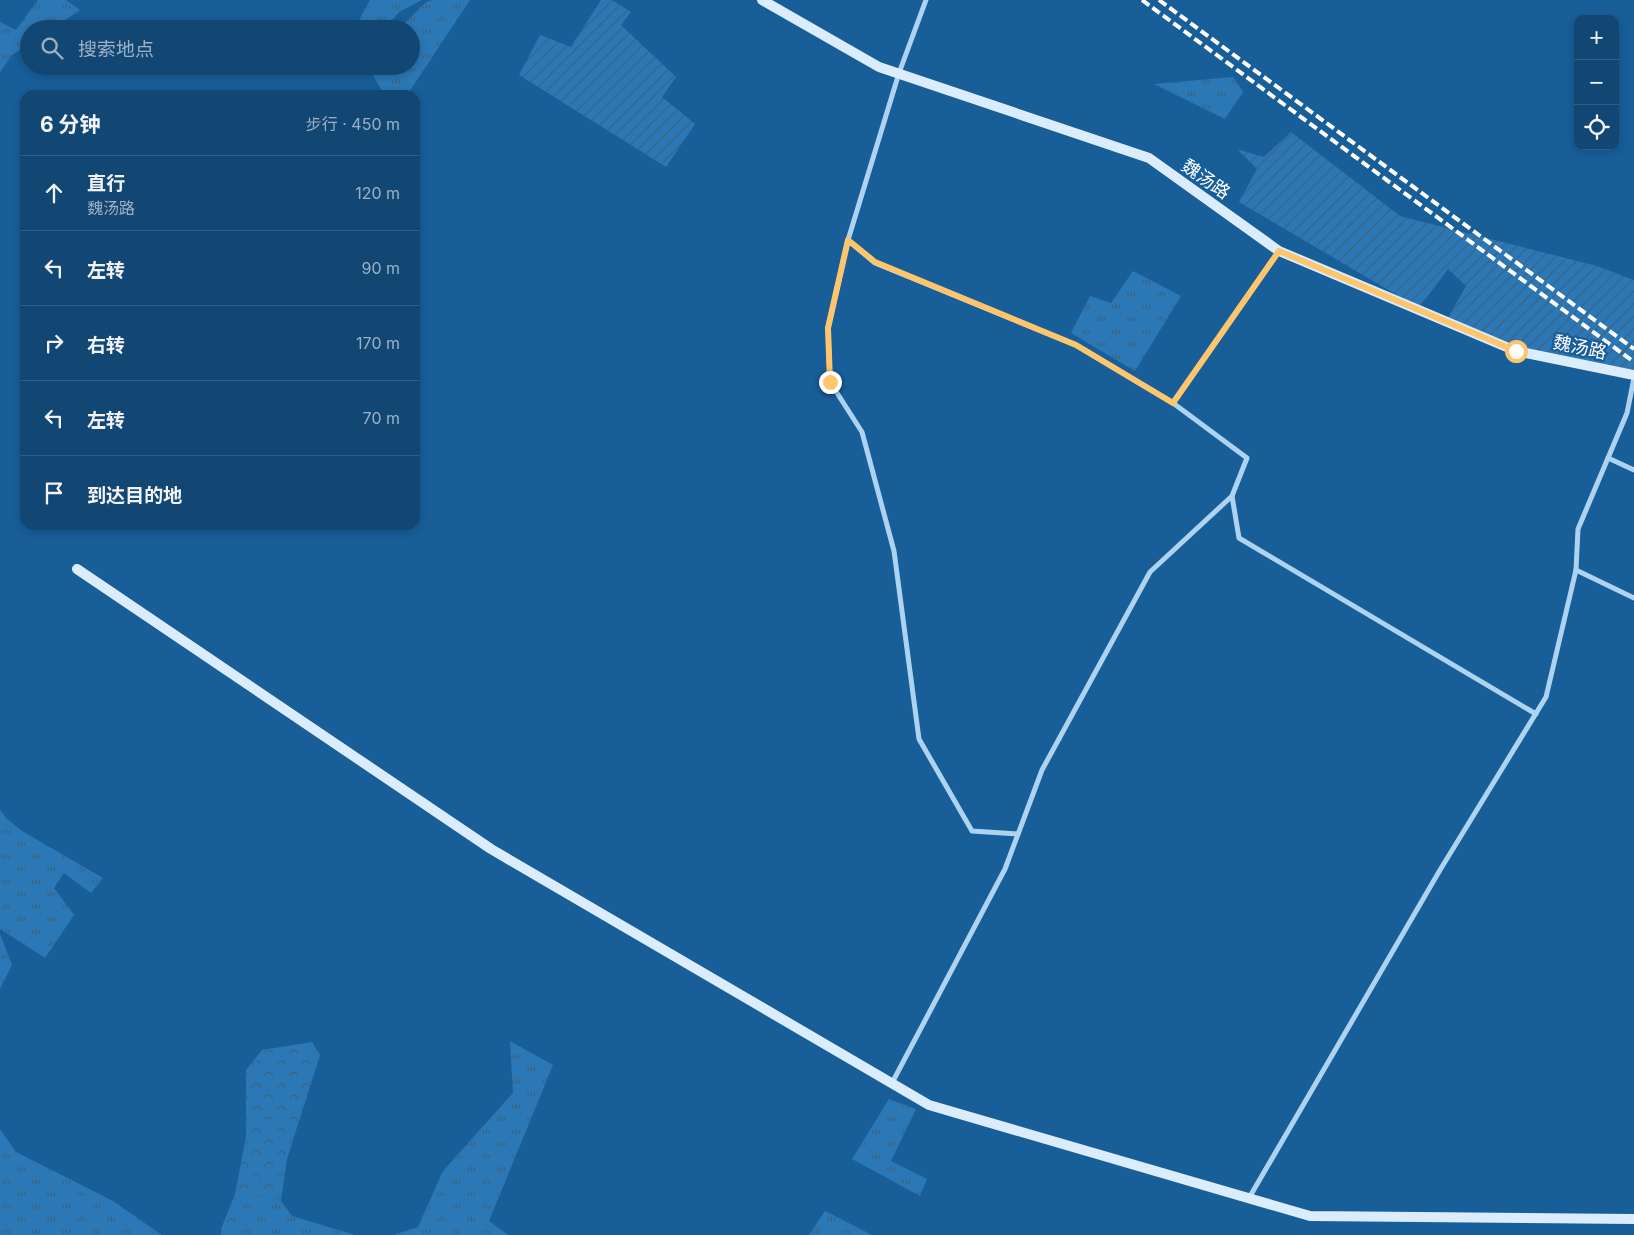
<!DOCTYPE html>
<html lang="zh">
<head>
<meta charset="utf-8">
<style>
  :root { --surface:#124673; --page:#1b4d78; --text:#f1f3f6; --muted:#9cb1c4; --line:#315e85 }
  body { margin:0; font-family:Inter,"Noto Sans SC",sans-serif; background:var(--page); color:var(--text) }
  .controls { position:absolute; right:15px; top:15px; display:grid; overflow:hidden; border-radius:10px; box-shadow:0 2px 8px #0003 }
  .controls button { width:45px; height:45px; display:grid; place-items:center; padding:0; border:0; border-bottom:1px solid var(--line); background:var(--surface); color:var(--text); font:25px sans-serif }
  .stop { position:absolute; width:15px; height:15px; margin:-11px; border:4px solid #ffc56d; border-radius:50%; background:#fff }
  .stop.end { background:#ffc56d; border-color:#fff; box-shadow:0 1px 5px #0008 }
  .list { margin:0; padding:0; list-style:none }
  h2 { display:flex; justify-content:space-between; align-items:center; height:65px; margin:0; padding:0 20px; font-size:21px }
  h2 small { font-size:16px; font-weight:400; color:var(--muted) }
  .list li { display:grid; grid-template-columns:32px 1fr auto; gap:15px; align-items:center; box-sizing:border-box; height:75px; padding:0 20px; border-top:1px solid var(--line) }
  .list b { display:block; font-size:19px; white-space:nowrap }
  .list p { margin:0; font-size:16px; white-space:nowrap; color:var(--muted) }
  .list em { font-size:16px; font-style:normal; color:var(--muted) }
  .icon { flex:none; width:28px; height:28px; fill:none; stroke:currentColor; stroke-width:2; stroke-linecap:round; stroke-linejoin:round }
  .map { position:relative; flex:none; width:1634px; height:1235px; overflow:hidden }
  .search { position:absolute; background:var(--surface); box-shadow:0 2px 8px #0003; left:20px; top:20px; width:400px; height:55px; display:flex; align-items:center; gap:12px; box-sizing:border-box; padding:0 18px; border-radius:28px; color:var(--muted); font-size:19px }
  .panel { position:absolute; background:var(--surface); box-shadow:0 2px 8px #0003; left:20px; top:90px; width:400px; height:440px; border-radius:15px }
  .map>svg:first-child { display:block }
  .grass { fill:url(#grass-tufts) }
  .forest { fill:url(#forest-crowns) }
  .garden { fill:url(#garden-furrows) }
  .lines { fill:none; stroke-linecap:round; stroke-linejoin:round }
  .street { stroke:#add3f1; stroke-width:5 }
  .secondary { stroke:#dbedfc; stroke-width:10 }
  .rail { stroke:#fff; stroke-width:4; stroke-dasharray:9 4; stroke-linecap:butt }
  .route { stroke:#ffc56d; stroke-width:6 }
  .labels { text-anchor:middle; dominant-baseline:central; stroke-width:4.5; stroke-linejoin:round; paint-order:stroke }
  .street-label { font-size:18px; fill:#fff; stroke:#185e99 }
</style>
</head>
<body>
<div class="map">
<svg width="1634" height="1235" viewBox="0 0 1634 1235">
  <defs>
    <pattern id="grass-tufts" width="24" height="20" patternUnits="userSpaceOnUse" patternTransform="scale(1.25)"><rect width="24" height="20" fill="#2c78b6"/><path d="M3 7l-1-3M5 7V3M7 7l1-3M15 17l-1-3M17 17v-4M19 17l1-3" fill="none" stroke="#3c6281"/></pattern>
    <pattern id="forest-crowns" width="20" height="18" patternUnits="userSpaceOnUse" patternTransform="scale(1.25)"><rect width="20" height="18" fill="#2c78b6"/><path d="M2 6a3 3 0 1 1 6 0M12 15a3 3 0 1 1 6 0" fill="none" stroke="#3c6281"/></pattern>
    <pattern id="garden-furrows" width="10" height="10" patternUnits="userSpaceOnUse" patternTransform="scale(1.25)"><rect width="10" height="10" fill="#2c78b6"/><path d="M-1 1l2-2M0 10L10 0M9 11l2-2" fill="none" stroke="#3c6281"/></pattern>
  </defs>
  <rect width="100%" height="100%" fill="#185e99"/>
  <!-- grass -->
  <g class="grass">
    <path d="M38 0H66L80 10 52 29H29V44L12 55 0 72V22L16 30Z"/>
    <path d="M370 0H422L399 12 385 29H354Z"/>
    <path d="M433 0H470L407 95H384L368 66H411V29H399L426 2Z"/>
    <path d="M1233 77 1243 92 1225 119 1154 84Z"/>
    <path d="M1133 271 1181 296 1135 371 1071 333 1090 296 1111 303Z"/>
    <path d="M0 810 6 818 22 831 103 878 91 893 64 873 54 888 74 915 45 958 0 929Z"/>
    <path d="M0 934 12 965 0 989Z"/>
    <path d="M510 1041 553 1065 489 1221 508 1235H394L418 1227 443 1171 513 1093Z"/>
    <path d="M889 1099 916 1109 891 1161 927 1179 920 1196 852 1159Z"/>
    <path d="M0 1129 16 1152 113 1201 162 1235H0Z"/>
    <path d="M246 1194 281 1201 292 1216 355 1235H238L233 1211Z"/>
    <path d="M825 1211 872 1235H809Z"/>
  </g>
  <!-- forest -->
  <path class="forest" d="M312 1042 320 1055 287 1159 281 1201 246 1194 233 1211 238 1235H221V1229L235 1194 246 1137V1070L262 1050Z"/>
  <!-- garden -->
  <g class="garden">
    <path d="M601 0H612L631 12 621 25 676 77 662 97 695 124 666 167 519 75 540 35 571 47Z"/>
    <path d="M1291 132 1400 216 1597 266 1634 280V371L1549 358 1448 318 1466 286 1448 269 1419 308 1239 202 1257 169 1237 149 1264 157Z"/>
  </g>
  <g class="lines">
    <!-- street -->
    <g class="street">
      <path d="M926 0 899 73 848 240 828 328 830 382 862 432 894 551 919 739 972 831 1018 834"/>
      <path d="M848 240 875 263 1076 345 1173 403 1247 458 1232 496 1150 572 1042 770 1005 869 892 1083"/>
      <path d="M1173 403 1279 251"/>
      <path d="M1608 458 1634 470"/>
      <path d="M1232 496 1239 538 1536 714"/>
      <path d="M1576 570 1634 598"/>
      <path d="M1249 1198 1440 870 1546 697 1576 570 1578 529 1627 413 1634 378"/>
    </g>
    <!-- secondary -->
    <g class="secondary">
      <path d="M762 0 879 67 1149 158 1279 251 1516 351 1634 375"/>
      <path d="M77 569 491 849 929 1105 1310 1216 1634 1219"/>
    </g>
    <!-- rail -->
    <g class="rail">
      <path d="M1142 0 1634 362"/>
      <path d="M1159 0 1634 349"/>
    </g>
  </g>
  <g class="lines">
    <!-- route -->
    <path class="route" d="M830 382 828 328 848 240 875 262 1076 345 1173 403 1279 251 1516 351"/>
  </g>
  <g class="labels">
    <!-- street labels -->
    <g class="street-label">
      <text transform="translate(1206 179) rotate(35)">魏汤路</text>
      <text transform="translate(1580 347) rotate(12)">魏汤路</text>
    </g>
  </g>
</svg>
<div class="controls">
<button>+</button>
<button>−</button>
<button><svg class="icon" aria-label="locate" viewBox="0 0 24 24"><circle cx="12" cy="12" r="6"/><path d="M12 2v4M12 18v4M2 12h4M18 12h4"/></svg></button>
</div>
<div class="stop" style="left:1516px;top:351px"></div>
<div class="stop end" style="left:830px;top:382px"></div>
<div class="search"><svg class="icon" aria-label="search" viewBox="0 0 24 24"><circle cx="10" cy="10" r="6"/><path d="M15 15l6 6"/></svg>搜索地点</div>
<section class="panel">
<h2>6 分钟<small>步行 · 450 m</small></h2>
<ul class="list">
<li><svg class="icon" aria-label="ahead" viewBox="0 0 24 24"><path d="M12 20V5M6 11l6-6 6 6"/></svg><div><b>直行</b><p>魏汤路</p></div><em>120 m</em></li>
<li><svg class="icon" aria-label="left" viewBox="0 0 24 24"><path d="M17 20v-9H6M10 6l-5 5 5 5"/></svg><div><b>左转</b></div><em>90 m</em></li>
<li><svg class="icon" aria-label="right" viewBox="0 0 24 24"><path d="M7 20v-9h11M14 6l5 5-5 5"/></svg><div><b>右转</b></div><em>170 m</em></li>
<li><svg class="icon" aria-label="left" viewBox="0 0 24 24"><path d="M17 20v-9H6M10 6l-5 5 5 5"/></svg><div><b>左转</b></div><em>70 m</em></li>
<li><svg class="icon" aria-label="arrive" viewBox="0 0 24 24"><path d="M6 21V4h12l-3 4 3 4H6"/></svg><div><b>到达目的地</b></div></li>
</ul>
</section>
</div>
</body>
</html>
